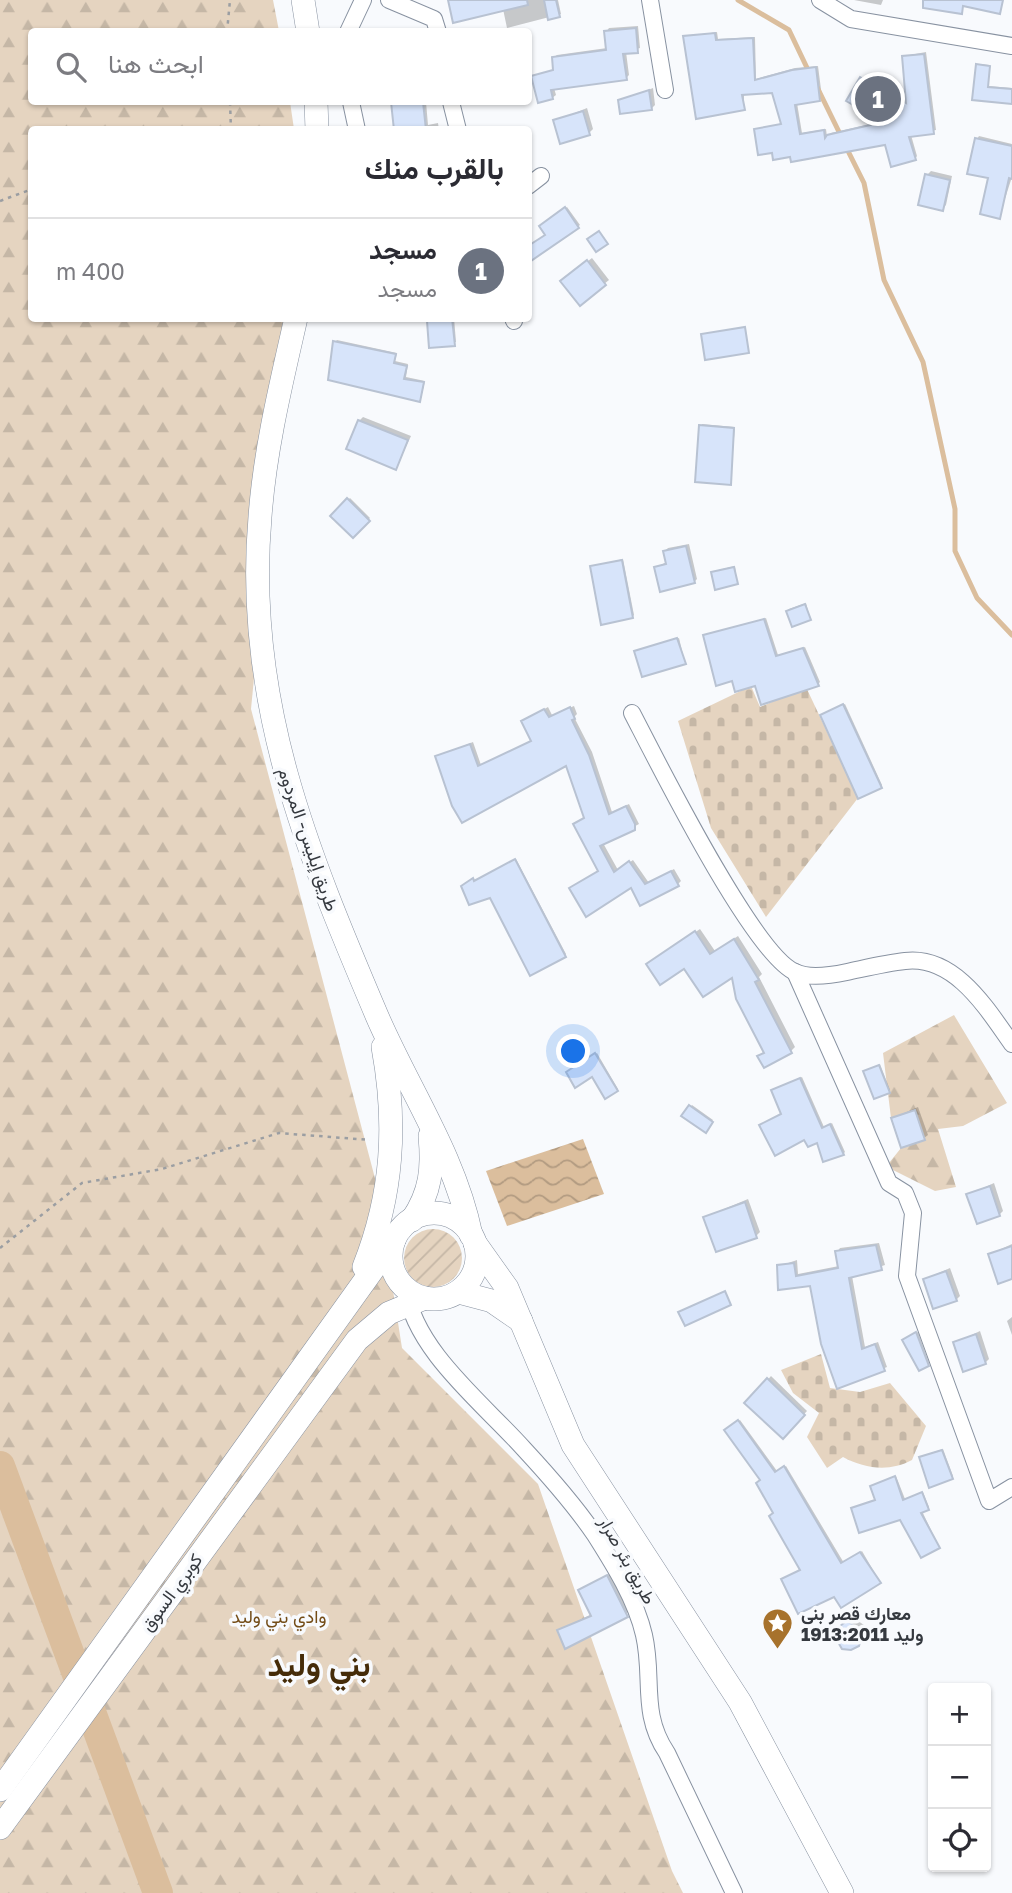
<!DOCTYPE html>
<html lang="ar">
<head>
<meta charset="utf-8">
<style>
  :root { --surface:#fff; --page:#f2f2f3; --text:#2b2b33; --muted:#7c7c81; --line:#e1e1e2; --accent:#7c3aed }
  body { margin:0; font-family:"Golos Text",Vazirmatn,sans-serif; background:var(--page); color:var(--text); direction:rtl }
  .controls { position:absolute; right:21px; bottom:21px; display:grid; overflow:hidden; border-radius:7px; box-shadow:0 2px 5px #0004 }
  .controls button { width:63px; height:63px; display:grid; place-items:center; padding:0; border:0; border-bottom:2px solid var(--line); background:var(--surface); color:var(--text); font:35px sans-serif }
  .you { position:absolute; left:574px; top:1052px; width:24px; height:24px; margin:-18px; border:5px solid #fff; border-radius:50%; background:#1a73e8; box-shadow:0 0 0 10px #1a73e833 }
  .badge { display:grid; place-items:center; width:46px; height:46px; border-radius:50%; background:var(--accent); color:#fff; font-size:23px; font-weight:700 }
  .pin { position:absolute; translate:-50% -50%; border:4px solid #fff; box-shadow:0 2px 7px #0006 }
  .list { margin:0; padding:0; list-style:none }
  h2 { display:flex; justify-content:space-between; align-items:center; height:91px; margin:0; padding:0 28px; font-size:30px }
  h2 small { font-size:23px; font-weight:400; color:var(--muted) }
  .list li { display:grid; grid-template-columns:46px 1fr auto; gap:21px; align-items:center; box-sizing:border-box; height:105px; padding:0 28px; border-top:2px solid var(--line) }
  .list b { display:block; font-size:26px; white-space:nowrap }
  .list p { margin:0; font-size:23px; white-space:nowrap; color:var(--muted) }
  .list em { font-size:23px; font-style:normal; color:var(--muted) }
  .icon { flex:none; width:38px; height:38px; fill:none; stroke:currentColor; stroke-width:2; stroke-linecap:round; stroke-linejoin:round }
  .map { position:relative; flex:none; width:1012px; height:1893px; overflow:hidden; direction:ltr }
  .search { position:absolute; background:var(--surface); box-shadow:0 2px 5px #0004; left:28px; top:28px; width:504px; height:77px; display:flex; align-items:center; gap:18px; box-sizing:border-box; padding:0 24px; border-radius:7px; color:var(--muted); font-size:26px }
  .panel { position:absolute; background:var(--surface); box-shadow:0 2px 5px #0004; left:28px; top:126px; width:504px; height:196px; border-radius:7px; direction:rtl }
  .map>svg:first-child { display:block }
  .forest { fill:url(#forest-firs) }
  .cemetery { fill:url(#cemetery-stones) }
  .garden { fill:url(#garden-furrows) }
  .water { fill:url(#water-waves) }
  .shadow { fill:#0003 }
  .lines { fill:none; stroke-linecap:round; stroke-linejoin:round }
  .stream { stroke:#dbbe9d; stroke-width:5 }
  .river { stroke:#dbbe9d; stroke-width:30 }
  .building { fill:#d7e4fa; stroke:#b8c2d2; stroke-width:2 }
  .minor-casing { stroke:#8892a1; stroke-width:18 }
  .highway-casing { stroke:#8892a1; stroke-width:24 }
  .path { stroke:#9b9ea2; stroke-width:2.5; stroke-dasharray:3.5 5; stroke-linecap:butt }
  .minor { stroke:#fff; stroke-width:16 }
  .highway { stroke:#fff; stroke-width:23 }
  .labels { text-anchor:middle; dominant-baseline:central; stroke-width:7; stroke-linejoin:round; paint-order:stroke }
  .street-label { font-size:18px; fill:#35393f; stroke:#f8fafd }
  .poi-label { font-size:18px; font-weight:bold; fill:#35393f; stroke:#f8fafd; text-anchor:start }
  .park-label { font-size:18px; fill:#734c17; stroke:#f8fafd }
  .town-label { font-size:32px; font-weight:bold; fill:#452c09; stroke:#f8fafd }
</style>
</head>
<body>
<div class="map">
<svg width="1012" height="1893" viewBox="0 0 1012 1893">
  <defs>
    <pattern id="forest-firs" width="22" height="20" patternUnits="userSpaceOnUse" patternTransform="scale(1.75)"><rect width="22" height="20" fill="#e5d4c0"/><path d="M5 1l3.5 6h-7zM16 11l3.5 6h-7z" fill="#c5b7a6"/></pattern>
    <pattern id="cemetery-stones" width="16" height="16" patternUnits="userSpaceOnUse" patternTransform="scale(1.75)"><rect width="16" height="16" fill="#e5d4c0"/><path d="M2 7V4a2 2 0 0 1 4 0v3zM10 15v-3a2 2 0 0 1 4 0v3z" fill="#c5b7a6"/></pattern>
    <pattern id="garden-furrows" width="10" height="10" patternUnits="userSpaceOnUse" patternTransform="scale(1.75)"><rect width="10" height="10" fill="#e5d4c0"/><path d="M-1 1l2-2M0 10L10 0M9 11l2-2" fill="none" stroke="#c5b7a6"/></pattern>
    <pattern id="water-waves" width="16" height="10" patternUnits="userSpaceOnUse" patternTransform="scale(1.75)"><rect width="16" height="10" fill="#dbbe9d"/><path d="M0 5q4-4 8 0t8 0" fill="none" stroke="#b29b81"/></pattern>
  </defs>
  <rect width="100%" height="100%" fill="#f8fafd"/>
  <!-- forest -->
  <g class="forest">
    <path d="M0 0H273L279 31 32 32V102H290L294 129 32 130V318L289 319 251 709 376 1182 402 1348 538 1484 672 1871 683 1893H0Z"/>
    <path d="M954 1015 1007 1103 963 1126 938 1129 956 1187 935 1191 893 1170 889 1163 901 1148 925 1140 914 1110 891 1118 883 1053Z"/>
  </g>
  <!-- cemetery -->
  <g class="cemetery">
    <path d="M751 686 760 707 806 687 858 798 766 917 711 828 678 721Z"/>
    <path d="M821 1354 830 1388 860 1392 890 1383 926 1426 912 1460C890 1472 865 1469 843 1457L827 1468 807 1437 819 1413 793 1393 781 1370Z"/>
  </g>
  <!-- garden -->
  <circle class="garden" cx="433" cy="1258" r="29"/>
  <!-- water -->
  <path class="water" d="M583 1139 604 1194 507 1226 486 1171Z"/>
  <!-- shadow -->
  <g class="shadow">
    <path d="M450 0H558L561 14 507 28 503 9Z"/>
    <path d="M854 0H883L881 5Z"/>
    <path d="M638 26 640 48 626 52 629 75 626 78 554 88 556 95 552 98 533 76 555 69 553 58 557 55 607 48 606 32 609 28Z"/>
    <path d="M717 32 718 39 755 37 756 79 795 68 818 66 822 97 797 103 802 133 826 129 827 137 831 133 884 121 849 101 862 78 864 76 908 101 904 56 926 52 936 130 911 135 917 156 915 159 887 143 792 154 773 151 756 130 783 123 774 91 744 93V109L685 37Z"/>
    <path d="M979 64 990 65 988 86 1012 88V102L974 98Z"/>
    <path d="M653 88 655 105 651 109 620 101Z"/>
    <path d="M392 102H426L428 125 438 123 439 130H396Z"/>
    <path d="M587 108 593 129 589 133 555 121Z"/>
    <path d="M979 136 1012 144V177L999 217 977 139Z"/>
    <path d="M931 171 952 176 946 205 942 209 927 175Z"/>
    <path d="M567 207 580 225 533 258 548 235 541 226Z"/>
    <path d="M592 258 609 280 580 303 566 278Z"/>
    <path d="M429 318H454L456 342 430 346Z"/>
    <path d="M337 340 397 353 395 361 408 364 406 377 425 381 421 398 419 401 335 342Z"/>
    <path d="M363 417 411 436 396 468 359 421Z"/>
    <path d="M702 424 735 427 730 483 701 426Z"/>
    <path d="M350 498 370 518 353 536 332 516Z"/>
    <path d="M689 544 697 579 694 582 656 567 667 562 664 552 668 548Z"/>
    <path d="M623 559 634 615 632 617 591 567Z"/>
    <path d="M735 566 737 583 713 572 714 571Z"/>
    <path d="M806 603 810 618 787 611 789 609Z"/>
    <path d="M766 618 778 655 805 647 820 682 818 684 756 683 733 679 705 636Z"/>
    <path d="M679 638 685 663 638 650Z"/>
    <path d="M845 704 882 785 881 787 824 714Z"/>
    <path d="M574 706 577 714 574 717 592 752 612 812 629 804 639 824 603 843 618 870 633 860 649 883 674 869 681 881 678 884 631 886 599 870 575 824 586 817 567 764 462 820 437 757 473 742 481 765 533 740 526 719 548 707 552 715Z"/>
    <path d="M516 859 566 954 565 956 490 895 464 887 474 878 475 881Z"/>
    <path d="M700 929 715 951 738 936 762 974 759 977 795 1047 791 1051 759 1056 765 1051 733 975 652 961Z"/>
    <path d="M597 1053 618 1089 617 1090 593 1075 568 1073Z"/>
    <path d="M880 1064 890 1090 889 1091 865 1071Z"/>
    <path d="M802 1077 824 1127 832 1123 845 1152 843 1154 818 1140 775 1088Z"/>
    <path d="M692 1105 713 1120 705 1131 684 1116Z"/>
    <path d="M918 1107 928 1135 924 1138 893 1118Z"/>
    <path d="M994 1183 1003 1211 999 1215 968 1195Z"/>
    <path d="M748 1199 760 1232 756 1236 705 1217Z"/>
    <path d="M879 1243 885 1265 852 1276 865 1347 878 1342 887 1367 838 1387 812 1284 780 1288 779 1266 797 1260 798 1274 839 1266 837 1252 840 1248Z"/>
    <path d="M1012 1244V1277L990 1254Z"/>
    <path d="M950 1268 960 1296 956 1300 925 1279Z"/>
    <path d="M1012 1317V1335L1007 1321Z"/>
    <path d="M980 1331 989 1359 985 1363 955 1343Z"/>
    <path d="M918 1332 929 1363 928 1365 906 1339Z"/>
    <path d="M771 1376 807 1411 783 1437 747 1403Z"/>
    <path d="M740 1420 777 1471 786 1466 844 1563 862 1551 880 1582 842 1606 835 1595 802 1569 762 1480 727 1430Z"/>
    <path d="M943 1449 953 1476 952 1478 922 1456Z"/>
    <path d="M896 1476 905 1499 923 1492 929 1507 922 1511 939 1547 877 1500 872 1486Z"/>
    <path d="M611 1573 630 1612 559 1630 592 1614 583 1587Z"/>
    <path d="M852 1617 864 1625 866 1633 858 1644 839 1629Z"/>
  </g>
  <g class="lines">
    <!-- stream -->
    <g class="stream">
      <path d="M738 0 789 30 809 72"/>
      <path d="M817 87 842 138"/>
      <path d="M846 147 864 183 884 280 923 362 955 509V551L977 598 1012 635"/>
    </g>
    <!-- river -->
    <path class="river" d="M0 1466 158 1893"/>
  </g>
  <!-- building -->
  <g class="building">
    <path d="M448 0H527L528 5 453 23Z"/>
    <path d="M544 0H556L560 17 548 20Z"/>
    <path d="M923 0H1003L1000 14 963 6 962 14 923 8Z"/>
    <path d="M636 28 638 53 623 54 627 80 551 90 553 99 538 103 531 76 553 70 552 57 606 50 604 31Z"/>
    <path d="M715 33 716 40 753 38 755 80 792 70 816 67 820 101 795 105 800 134 824 130 825 138 827 135 883 122 846 101 860 77 906 103 902 56 924 54 934 134 909 137 916 160 891 167 885 145 791 162 790 157 773 160 772 153 758 155 754 129 781 124 772 93 742 95 745 110 696 119 683 36Z"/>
    <path d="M976 64 990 66 988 87 1012 89V104L972 100Z"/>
    <path d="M649 90 652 110 620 114 618 100Z"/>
    <path d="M391 102H423L426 130H394Z"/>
    <path d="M583 111 590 135 560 144 553 120Z"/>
    <path d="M975 138 1012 146V179L1009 178 1000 219 980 214 988 178 967 174Z"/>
    <path d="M925 174 950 180 943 211 918 205Z"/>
    <path d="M565 207 579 228 528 263V246L545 235 539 226Z"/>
    <path d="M599 231 608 244 596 252 587 239Z"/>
    <path d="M587 260 606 285 580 306 560 281Z"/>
    <path d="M433 318H452L455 346 429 348 427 321Z"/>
    <path d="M745 327 749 353 705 360 701 334Z"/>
    <path d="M333 341 396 354 394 363 407 366 404 379 424 382 420 402 328 380Z"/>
    <path d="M358 420 408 440 396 470 346 449Z"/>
    <path d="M699 425 734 428 731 485 695 482Z"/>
    <path d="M347 498 370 521 353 538 330 516Z"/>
    <path d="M686 546 695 583 660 592 654 567 666 564 663 551Z"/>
    <path d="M622 560 633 618 601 625 590 566Z"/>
    <path d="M734 567 738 584 715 590 711 572Z"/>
    <path d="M805 604 811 620 792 627 786 611Z"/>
    <path d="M764 619 776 656 803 648 819 686 761 705 755 686 735 692 732 681 716 686 703 635Z"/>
    <path d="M677 638 686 664 642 677 634 651Z"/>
    <path d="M843 704 882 788 858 799 820 715Z"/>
    <path d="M570 707 575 719 572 720 589 755 609 814 626 806 635 824V830L600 846 614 872 629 861 645 884 671 871 679 886 640 906 631 888 586 917 569 888 598 871 573 824 584 818 566 766 462 823 452 806 435 756 470 744 478 766 531 741 521 721 544 709 549 717Z"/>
    <path d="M515 859 566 957 530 976 490 898 469 905 461 886 473 878 474 881Z"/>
    <path d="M695 931 710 954 734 939 759 980 755 982 792 1053 764 1068 757 1056 764 1053 736 999 732 978 703 997 684 969 660 985 646 964Z"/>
    <path d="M595 1053 618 1091 605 1099 592 1077 575 1088 566 1072Z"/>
    <path d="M879 1065 890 1093 874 1099 863 1071Z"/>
    <path d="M800 1078 822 1128 830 1124 844 1155 823 1162 817 1143 808 1147 804 1140 775 1156 759 1125 781 1114 771 1090Z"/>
    <path d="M689 1105 713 1122 706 1133 681 1116Z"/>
    <path d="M915 1110 925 1140 901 1148 891 1118Z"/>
    <path d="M990 1186 1000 1216 977 1224 966 1194Z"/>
    <path d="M745 1202 757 1238 716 1252 703 1217Z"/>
    <path d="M876 1245 882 1270 849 1278 862 1349 875 1344 885 1371 837 1389 821 1344 810 1286 778 1290 777 1265 794 1263 796 1276 838 1268 835 1251Z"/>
    <path d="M1012 1246V1279L998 1284 988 1254Z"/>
    <path d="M946 1271 957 1301 933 1309 923 1279Z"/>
    <path d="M725 1291 731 1305 685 1326 678 1312Z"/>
    <path d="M916 1332 929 1366 919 1371 902 1340Z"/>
    <path d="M976 1334 986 1364 963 1372 953 1342Z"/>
    <path d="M767 1378 805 1415 783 1439 744 1403Z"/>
    <path d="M738 1420 775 1472 784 1466 841 1563 860 1552 881 1583 841 1608 834 1597 798 1614 781 1579 800 1570 769 1516 773 1513 756 1483 760 1480 724 1430Z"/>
    <path d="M942 1450 953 1479 929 1488 919 1457Z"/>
    <path d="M895 1476 903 1500 922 1492 929 1510 921 1513 940 1548 921 1558 900 1520 859 1533 851 1508 875 1500 870 1486Z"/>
    <path d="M607 1575 628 1617 565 1649 557 1630 591 1616 578 1590Z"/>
    <path d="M847 1620 862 1633 859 1646 851 1650 842 1649 835 1637 838 1628Z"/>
  </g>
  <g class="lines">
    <defs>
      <g id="minor">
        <path d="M389 0 434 19 438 32"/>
        <path d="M650 0 665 90"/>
        <path d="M820 0 851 19 1012 46"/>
        <path d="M348 32 363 0"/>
        <path d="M351 102 357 130"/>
        <path d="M451 102 458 130"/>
        <path d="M528 186 541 176"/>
        <path d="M513 318 514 321"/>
        <path d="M632 713C657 761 753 954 795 972 809 979 833 975 847 972 866 968 886 963 905 961 955 955 987 1009 1012 1044"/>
        <path d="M795 972 889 1183 905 1193 913 1213 907 1276 989 1501 1012 1487"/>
        <path d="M406 1289C414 1350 484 1404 524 1449 549 1476 574 1504 595 1535 614 1565 636 1600 644 1635 654 1678 640 1713 667 1753L734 1893"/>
      </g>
      <g id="highway">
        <path d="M303 0 308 32"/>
        <path d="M316 102 317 130"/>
        <path d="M296 318C281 384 265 449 260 517 244 701 307 851 377 1016 409 1090 455 1156 471 1235"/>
        <circle cx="434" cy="1256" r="43"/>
        <path d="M412 1220C431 1192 433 1168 430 1136"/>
        <path d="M475 1243 507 1288 573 1445 740 1702 842 1893"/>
        <path d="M364 1267C393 1194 397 1124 383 1047"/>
        <path d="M458 1292 492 1301 521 1321"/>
        <path d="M0 1790 394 1240"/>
        <path d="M0 1828 357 1340 389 1313 425 1298"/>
      </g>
    </defs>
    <!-- minor casing -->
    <use href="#minor" class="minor-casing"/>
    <!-- highway casing -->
    <use href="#highway" class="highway-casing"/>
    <!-- path -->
    <g class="path">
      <path d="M227 32 230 0"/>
      <path d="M230 102 231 130"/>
      <path d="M0 201 32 189"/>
      <path d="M0 1248 82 1183 162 1169 279 1133 370 1140"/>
    </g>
    <!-- minor -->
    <use href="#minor" class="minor"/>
    <!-- highway -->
    <use href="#highway" class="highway"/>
  </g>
  <!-- icons -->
  <defs>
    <symbol id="sight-pin" viewBox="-11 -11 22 30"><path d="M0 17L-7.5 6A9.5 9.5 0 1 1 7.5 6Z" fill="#a7722c" stroke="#f8fafd"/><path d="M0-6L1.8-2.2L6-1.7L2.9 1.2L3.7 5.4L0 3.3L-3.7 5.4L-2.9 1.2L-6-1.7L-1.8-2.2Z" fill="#fff"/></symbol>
  </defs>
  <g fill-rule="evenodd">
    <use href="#sight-pin" x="760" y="1606" width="35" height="47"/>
  </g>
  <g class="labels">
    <!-- street labels -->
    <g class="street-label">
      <text transform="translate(309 839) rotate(71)">طريق إيليس- المردوم</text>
      <text transform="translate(628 1560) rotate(61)">طريق بئر صرار</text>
      <text transform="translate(171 1592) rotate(-54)">كوبري السوق</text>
    </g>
    <!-- poi labels -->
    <g class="poi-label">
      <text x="801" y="1613">معارك قصر بني<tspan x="801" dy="21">وليد 1913:2011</tspan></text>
    </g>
    <!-- park labels -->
    <g class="park-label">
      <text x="279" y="1616">وادي بني وليد</text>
    </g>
    <!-- town labels -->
    <g class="town-label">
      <text x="319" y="1664">بني وليد</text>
    </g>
  </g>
</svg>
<div class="controls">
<button>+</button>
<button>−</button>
<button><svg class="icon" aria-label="locate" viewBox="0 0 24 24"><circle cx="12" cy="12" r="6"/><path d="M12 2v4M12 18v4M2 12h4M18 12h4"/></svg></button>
</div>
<div class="you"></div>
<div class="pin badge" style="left:878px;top:99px;background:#6b7280">1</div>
<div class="search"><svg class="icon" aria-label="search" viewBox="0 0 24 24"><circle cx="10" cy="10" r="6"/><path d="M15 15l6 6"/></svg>ابحث هنا</div>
<section class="panel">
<h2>بالقرب منك<small></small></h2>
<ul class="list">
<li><span class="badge" style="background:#6b7280">1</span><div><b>مسجد</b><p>مسجد</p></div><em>400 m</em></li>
</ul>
</section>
</div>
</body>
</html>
